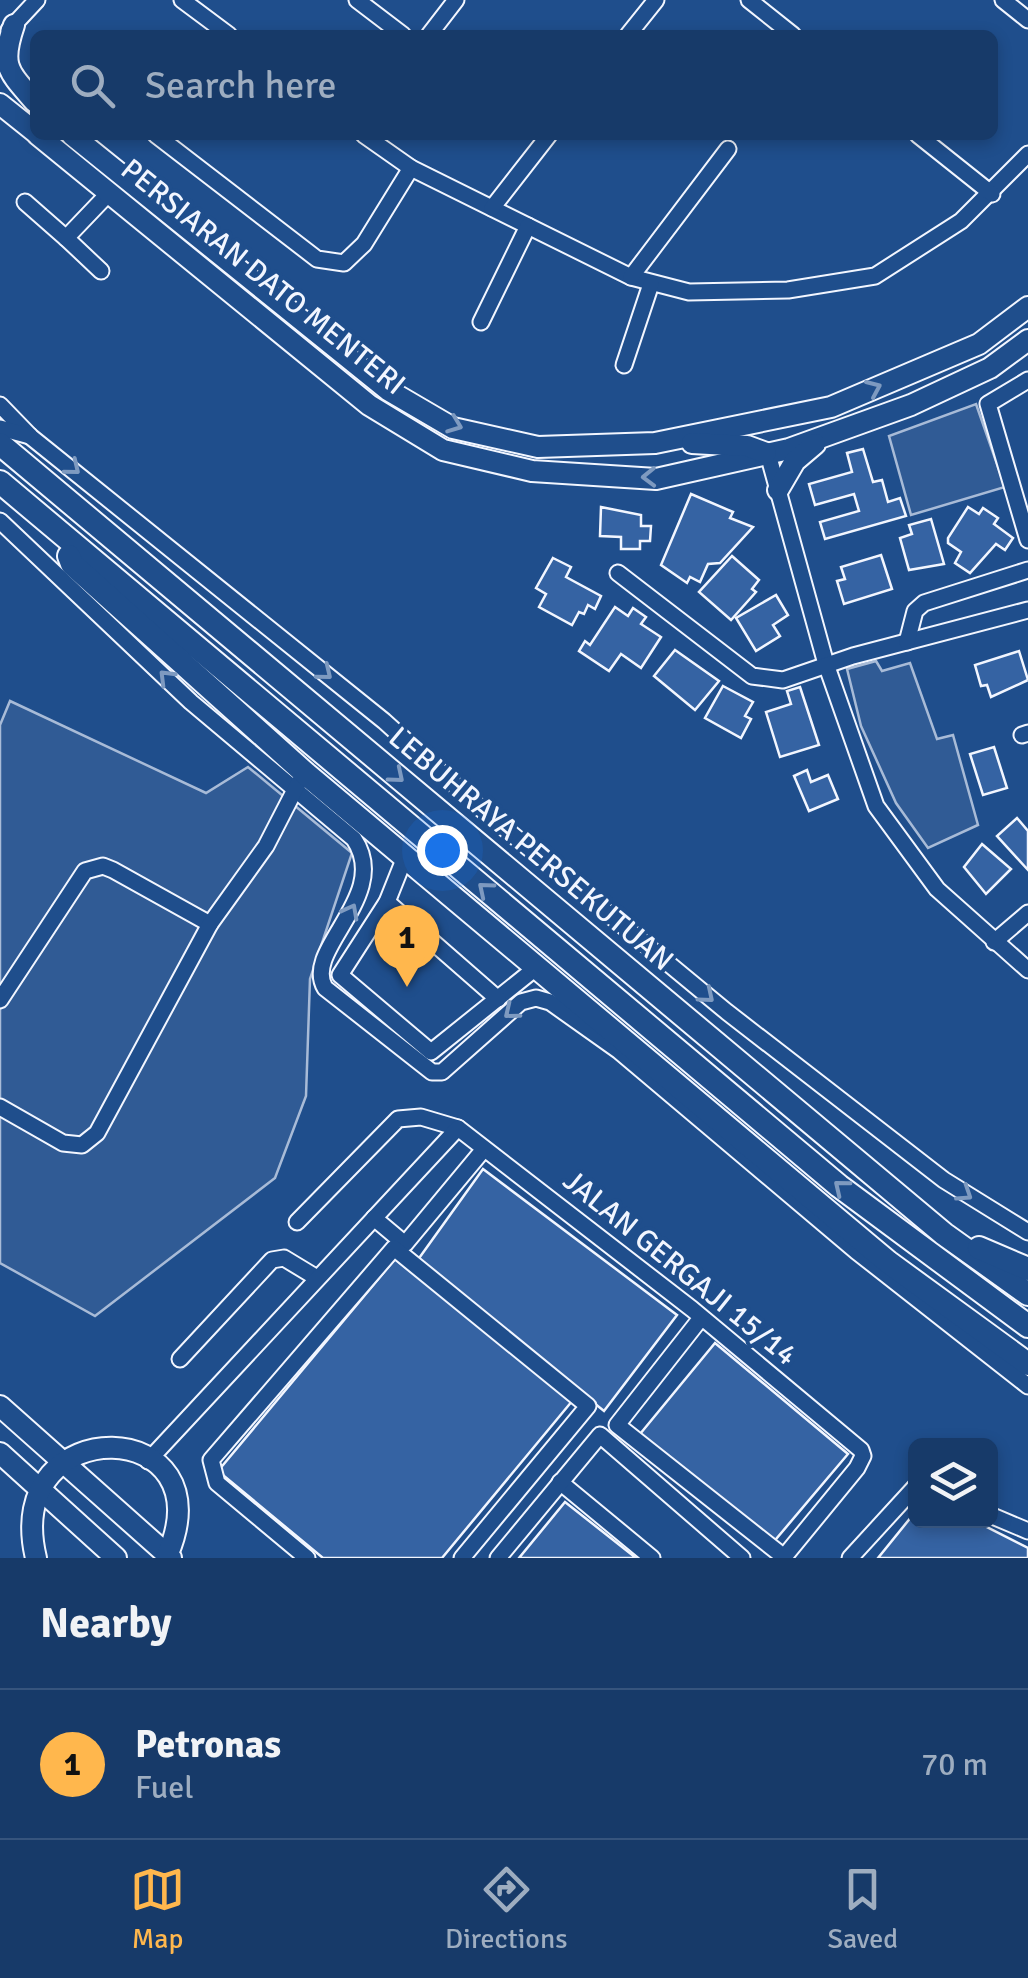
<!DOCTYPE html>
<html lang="en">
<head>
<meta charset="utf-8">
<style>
  :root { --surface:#173a69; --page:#244571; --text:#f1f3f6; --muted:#9eadc0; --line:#36547d; --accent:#ffb74d }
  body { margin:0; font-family:Signika,sans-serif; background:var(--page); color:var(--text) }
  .controls { position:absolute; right:30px; bottom:30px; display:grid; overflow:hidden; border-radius:15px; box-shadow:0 5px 15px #0003 }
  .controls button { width:90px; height:90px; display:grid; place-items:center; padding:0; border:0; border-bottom:2px solid var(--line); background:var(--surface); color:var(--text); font:50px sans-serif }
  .you { position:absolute; left:442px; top:850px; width:35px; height:35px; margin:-25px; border:8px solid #fff; border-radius:50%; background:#1a73e8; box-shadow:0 0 0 15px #1a73e833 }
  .badge { display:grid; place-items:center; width:65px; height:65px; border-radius:50%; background:var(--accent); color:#111; font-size:32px; font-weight:700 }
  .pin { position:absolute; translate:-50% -82px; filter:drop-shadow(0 2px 5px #0008) }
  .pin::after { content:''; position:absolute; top:52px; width:35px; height:30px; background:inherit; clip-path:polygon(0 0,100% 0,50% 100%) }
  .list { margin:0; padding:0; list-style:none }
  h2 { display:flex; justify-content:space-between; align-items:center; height:130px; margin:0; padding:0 40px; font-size:42px }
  h2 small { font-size:32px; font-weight:400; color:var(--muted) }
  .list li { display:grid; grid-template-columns:65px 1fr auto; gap:30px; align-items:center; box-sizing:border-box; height:150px; padding:0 40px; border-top:2px solid var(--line) }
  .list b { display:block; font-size:38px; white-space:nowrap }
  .list p { margin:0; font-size:32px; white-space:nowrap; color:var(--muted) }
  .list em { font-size:32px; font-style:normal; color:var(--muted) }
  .icon { flex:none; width:55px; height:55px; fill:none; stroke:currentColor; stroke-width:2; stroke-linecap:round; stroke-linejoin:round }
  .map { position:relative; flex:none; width:1028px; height:1558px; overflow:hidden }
  .search { position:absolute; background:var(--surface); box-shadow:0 5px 15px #0003; left:30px; right:30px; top:30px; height:110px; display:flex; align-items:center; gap:25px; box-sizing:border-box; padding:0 35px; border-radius:15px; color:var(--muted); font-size:38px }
  .sheet { height:280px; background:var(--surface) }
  nav { display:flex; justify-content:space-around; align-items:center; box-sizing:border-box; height:140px; border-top:2px solid var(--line); background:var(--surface); font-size:28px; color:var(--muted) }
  nav a { display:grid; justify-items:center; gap:5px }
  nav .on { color:var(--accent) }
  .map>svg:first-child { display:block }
  .built { fill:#305b95; stroke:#a8bbd7; stroke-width:2.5 }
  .building { fill:#3563a3; stroke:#f2f6ff; stroke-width:2.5 }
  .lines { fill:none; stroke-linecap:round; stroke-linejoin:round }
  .minor-casing { stroke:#f2f6ff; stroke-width:19 }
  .major-casing { stroke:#f2f6ff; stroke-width:24 }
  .highway-casing { stroke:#f2f6ff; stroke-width:26 }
  .minor { stroke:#1f4e8c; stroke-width:15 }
  .major { stroke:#1f4e8c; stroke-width:20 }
  .highway { stroke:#1f4e8c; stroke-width:22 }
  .oneway { stroke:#7e9ac0 }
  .labels { text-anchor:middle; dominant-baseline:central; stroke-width:8; stroke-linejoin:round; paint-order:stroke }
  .street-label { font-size:30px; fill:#f2f6ff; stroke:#1f4e8c }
</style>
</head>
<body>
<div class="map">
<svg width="1028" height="1558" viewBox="0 0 1028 1558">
  <rect width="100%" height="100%" fill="#1f4e8c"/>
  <!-- built -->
  <g class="built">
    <path d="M976 404 1005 487 911 515 889 436Z"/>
    <path d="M876 661 882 671 910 663 937 739 953 735 978 825 928 848 896 803 861 726 847 669Z"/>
    <path d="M10 701 206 793 248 767 352 853 310 979 306 1096 275 1178 95 1316 0 1263V725Z"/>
  </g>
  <!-- building -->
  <g class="building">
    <path d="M863 449 873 482 882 480 888 502 900 498 906 516 825 539 820 522 859 511 854 494 815 505 809 484 852 472 847 453Z"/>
    <path d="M691 494 733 512 730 518 753 527 720 563 708 564 700 582 690 577 687 583 661 565Z"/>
    <path d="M601 507 641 515V526H651L650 541H640V549H621V537L600 536Z"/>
    <path d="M968 507 979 514 983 508 998 518 994 524 1013 538 1005 550 996 544 970 573 955 563 961 552 948 543V538Z"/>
    <path d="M931 519 944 564 909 570 900 538 912 534 909 525Z"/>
    <path d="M881 555 892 589 844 604 837 581 845 579 841 567Z"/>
    <path d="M732 556 759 580 752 589 756 592 731 620 699 592Z"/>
    <path d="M553 558 571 567 566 577 601 596 595 609 588 605 584 614 579 612 572 625 539 607 546 594 536 588Z"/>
    <path d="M776 595 788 615 773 625 780 636 756 651 736 618Z"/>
    <path d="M615 607 628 616 633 608 646 617 641 624 661 637 641 668 621 654 609 671 579 651 585 641 590 645Z"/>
    <path d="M675 650 719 681 695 710 654 676Z"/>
    <path d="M1019 651 1028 680 991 697 987 685 981 686 975 665Z"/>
    <path d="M723 686 753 702 745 716 751 719 741 738 705 718Z"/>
    <path d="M800 687 819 745 780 757 766 712 791 704 787 691Z"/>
    <path d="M994 747 1007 788 983 795 970 754Z"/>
    <path d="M807 770 811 782 828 775 838 799 809 811 794 776Z"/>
    <path d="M1017 818 1028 831V870L997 836Z"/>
    <path d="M982 844 1011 869 986 894 964 867Z"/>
    <path d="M483 1169 677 1315 604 1411 417 1261Z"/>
    <path d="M395 1259 573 1400 442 1558H323L218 1471Z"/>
    <path d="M715 1343 848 1454 771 1545 640 1434Z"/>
    <path d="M565 1502 636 1558H519Z"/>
    <path d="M916 1511V1520H973L1028 1548V1558H878Z"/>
  </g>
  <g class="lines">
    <defs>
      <g id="minor">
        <path d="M182 0 229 35"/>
        <path d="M357 0 403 35"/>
        <path d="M749 0 793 35"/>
        <path d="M1003 0 1028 20"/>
        <path d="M9 30 37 0"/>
        <path d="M429 35 456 0"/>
        <path d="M628 35 656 0"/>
        <path d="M156 135 317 259 344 263 364 244 411 168"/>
        <path d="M364 135 411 168 631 277 689 292 788 290 875 276 961 221 1028 154"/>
        <path d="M918 135 992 194"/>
        <path d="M25 202 66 238"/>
        <path d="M492 208 549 135"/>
        <path d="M101 271 66 238 109 193"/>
        <path d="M631 277 728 149"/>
        <path d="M481 322 528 226"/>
        <path d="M624 365 651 284"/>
        <path d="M1028 380 988 404 1028 540"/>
        <path d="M0 405 31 437 384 721 479 807 727 1012 944 1180 1028 1232"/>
        <path d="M0 428 30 436"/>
        <path d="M768 454 826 664 876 806 937 889 1028 970"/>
        <path d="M0 521 191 702 354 839C392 896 302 949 325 988L432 1072H442L521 1002 536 998 550 1002 619 1051 856 1251 1028 1386"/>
        <path d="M618 573 752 676 783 680 853 656 1028 610"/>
        <path d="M907 642 915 611 924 603 1028 570"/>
        <path d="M1022 735 1028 733"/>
        <path d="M405 857 387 902 340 975 431 1052 537 967"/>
        <path d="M387 902 498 999"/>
        <path d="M994 942 1028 913"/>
        <path d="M0 1000 85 871 103 866 113 870 210 924"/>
        <path d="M0 1107 63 1143 82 1145 97 1133 210 924 266 846 299 782"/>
        <path d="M374 1218 405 1244 484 1149"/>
        <path d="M297 1222 398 1119 421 1117 458 1128"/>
        <path d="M180 1359 272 1260 284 1258 317 1278"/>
        <path d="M148 1461 458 1128 692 1309 861 1450 863 1456 857 1468 784 1557 617 1425 701 1318"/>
        <path d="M560 1482 652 1558"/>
        <path d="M990 1515 1028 1531"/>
        <path d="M307 1558 217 1483 211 1460 394 1248 588 1406 462 1558"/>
        <path d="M498 1558 600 1435 742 1558"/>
        <path d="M850 1558 916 1486"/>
      </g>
      <g id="major">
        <path d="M14 25C0 66 8 71 35 102"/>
        <path d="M0 104 35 132"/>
        <path d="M38 135 369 405 443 450 532 471 656 479 789 449 911 405 990 368 1028 340"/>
        <path d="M72 135 388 390 453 428 538 447 655 443 831 407 979 344 1028 307"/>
        <path d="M692 443 747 446 766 453"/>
        <path d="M778 490 795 461 815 444"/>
        <path d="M0 1406 171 1558"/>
        <path d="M0 1453 116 1558"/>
        <path d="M36 1558C0 1408 232 1414 166 1558"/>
      </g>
      <g id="highway">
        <path d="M0 444 944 1234 1028 1294"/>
        <path d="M0 482 839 1186 1028 1326"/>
        <path d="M69 556 72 564 306 774 888 1262 1028 1364"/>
        <path d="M979 1248 1028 1269"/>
      </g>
    </defs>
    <!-- minor casing -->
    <use href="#minor" class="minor-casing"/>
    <!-- major casing -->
    <use href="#major" class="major-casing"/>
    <!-- highway casing -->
    <use href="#highway" class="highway-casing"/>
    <!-- minor -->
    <use href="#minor" class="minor"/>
    <!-- major -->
    <use href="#major" class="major"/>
    <!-- highway -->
    <use href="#highway" class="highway"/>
  </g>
  <!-- one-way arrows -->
  <defs><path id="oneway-chevron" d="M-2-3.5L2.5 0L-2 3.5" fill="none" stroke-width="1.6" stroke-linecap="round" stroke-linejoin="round" transform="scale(2.5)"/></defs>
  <g class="oneway">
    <use href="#oneway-chevron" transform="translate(874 388) rotate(-24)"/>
    <use href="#oneway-chevron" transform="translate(455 425) rotate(21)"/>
    <use href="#oneway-chevron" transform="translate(73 468) rotate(39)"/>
    <use href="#oneway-chevron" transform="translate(649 477) rotate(179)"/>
    <use href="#oneway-chevron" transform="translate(325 673) rotate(39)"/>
    <use href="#oneway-chevron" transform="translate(166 677) rotate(-135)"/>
    <use href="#oneway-chevron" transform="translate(397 776) rotate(40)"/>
    <use href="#oneway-chevron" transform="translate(485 889) rotate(-140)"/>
    <use href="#oneway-chevron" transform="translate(351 911) rotate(-62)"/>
    <use href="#oneway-chevron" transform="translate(707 996) rotate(40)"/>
    <use href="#oneway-chevron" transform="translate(511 1012) rotate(141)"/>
    <use href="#oneway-chevron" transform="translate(841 1187) rotate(-141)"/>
    <use href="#oneway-chevron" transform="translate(965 1194) rotate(33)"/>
  </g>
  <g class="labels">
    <!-- street labels -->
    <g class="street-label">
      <text transform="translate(263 277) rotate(39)">PERSIARAN DATO MENTERI</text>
      <text transform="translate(531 849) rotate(40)">LEBUHRAYA PERSEKUTUAN</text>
      <text transform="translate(680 1268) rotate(39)">JALAN GERGAJI 15/14</text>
    </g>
  </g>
</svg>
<div class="controls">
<button><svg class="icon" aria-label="layers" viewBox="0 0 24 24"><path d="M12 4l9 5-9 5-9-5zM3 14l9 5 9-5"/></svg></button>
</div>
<div class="you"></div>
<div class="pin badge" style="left:407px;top:987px">1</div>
<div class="search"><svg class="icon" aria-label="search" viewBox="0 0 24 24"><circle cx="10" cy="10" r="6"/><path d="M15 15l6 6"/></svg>Search here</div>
</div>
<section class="sheet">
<h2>Nearby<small></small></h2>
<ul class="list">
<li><span class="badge">1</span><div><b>Petronas</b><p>Fuel</p></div><em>70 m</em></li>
</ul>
</section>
<nav>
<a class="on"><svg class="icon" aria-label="map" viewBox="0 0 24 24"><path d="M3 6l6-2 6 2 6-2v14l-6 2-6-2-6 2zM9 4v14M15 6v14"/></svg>Map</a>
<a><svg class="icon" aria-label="directions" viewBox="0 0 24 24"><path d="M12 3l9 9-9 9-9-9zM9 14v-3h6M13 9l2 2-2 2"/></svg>Directions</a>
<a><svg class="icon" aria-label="saved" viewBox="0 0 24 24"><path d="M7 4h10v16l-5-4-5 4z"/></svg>Saved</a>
</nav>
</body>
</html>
